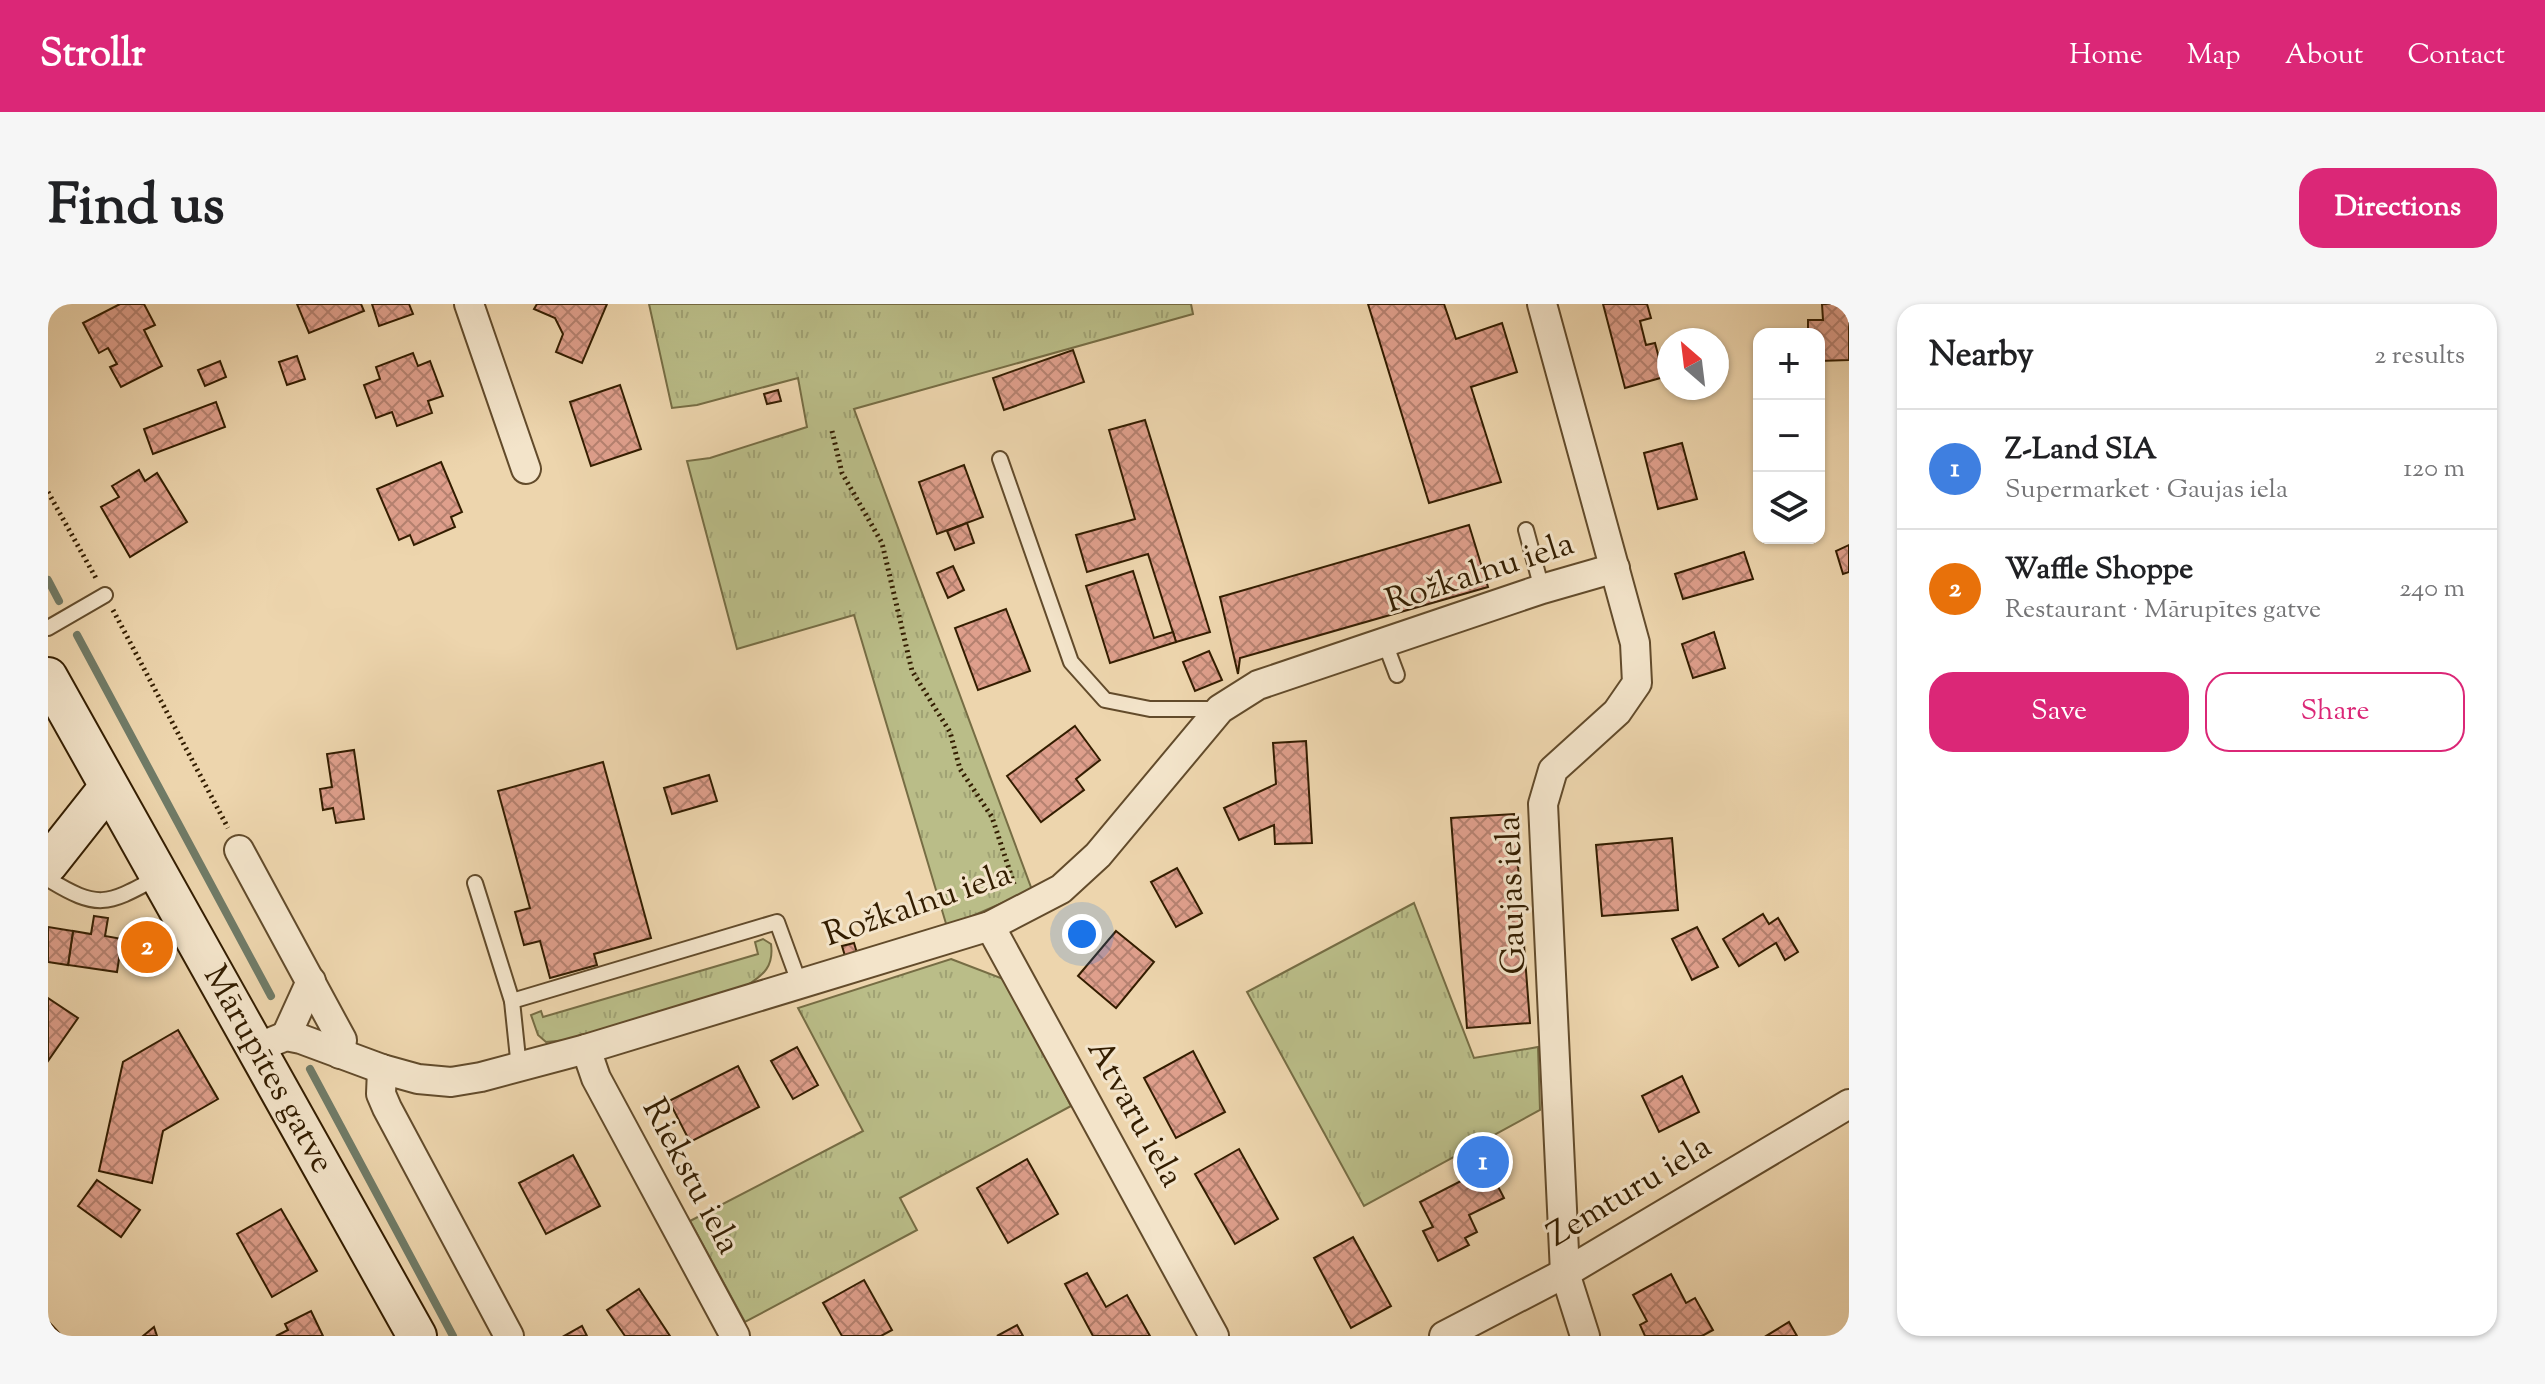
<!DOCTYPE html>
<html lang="en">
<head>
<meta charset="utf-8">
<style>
  :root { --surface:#fff; --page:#f6f6f6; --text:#202124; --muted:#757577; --line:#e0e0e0; --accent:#db2777 }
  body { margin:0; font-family:"Sorts Mill Goudy",serif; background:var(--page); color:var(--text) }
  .controls { position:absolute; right:24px; top:24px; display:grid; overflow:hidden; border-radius:16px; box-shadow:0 2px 6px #0004 }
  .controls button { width:72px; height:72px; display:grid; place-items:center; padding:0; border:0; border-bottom:2px solid var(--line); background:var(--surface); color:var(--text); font:40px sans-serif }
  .compass { position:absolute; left:1609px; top:24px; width:72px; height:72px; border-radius:50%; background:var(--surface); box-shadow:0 2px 6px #0004; rotate:332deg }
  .you { position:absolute; left:1034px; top:630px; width:28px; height:28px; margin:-20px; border:6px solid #fff; border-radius:50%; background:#1a73e8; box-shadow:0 0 0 12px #1a73e833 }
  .badge { display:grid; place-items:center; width:52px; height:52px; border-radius:50%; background:var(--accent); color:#fff; font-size:26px; font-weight:700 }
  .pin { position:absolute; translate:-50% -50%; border:4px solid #fff; box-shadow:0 2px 8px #0006 }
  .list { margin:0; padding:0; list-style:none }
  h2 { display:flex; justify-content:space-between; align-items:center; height:104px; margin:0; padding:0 32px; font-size:34px }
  h2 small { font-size:26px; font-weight:400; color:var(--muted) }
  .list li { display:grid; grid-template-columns:52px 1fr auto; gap:24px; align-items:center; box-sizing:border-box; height:120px; padding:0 32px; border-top:2px solid var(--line) }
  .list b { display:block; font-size:30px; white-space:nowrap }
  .list p { margin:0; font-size:26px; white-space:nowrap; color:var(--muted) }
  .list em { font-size:26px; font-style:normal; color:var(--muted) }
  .actions { display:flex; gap:16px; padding:24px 32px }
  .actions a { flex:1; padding:18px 0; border:2px solid var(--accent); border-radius:24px; text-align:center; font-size:28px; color:var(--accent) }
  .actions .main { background:var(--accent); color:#fff }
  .icon { flex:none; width:44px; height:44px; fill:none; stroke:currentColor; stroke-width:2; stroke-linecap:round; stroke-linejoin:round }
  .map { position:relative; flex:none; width:1801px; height:1032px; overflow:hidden; border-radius:24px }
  header { display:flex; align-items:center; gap:48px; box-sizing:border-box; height:112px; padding:0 40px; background:var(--accent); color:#fff }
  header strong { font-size:38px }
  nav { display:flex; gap:44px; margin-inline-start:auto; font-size:28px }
  .intro { display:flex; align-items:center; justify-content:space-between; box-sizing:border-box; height:192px; padding:0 48px }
  h1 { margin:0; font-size:56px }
  .button { padding:20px 36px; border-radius:24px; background:var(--accent); color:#fff; font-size:28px; font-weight:700 }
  main { display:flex; gap:48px; padding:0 48px }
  aside { flex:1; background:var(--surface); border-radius:24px; box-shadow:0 2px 6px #0004 }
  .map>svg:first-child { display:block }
  .grass { fill:url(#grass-tufts); stroke:#766d44; stroke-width:2 }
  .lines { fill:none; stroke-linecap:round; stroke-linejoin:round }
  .stream { stroke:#707b67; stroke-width:8 }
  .building { fill:url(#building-cross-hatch); stroke:#331d00; stroke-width:2 }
  .lane-casing { stroke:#624b2b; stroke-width:18 }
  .street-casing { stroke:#624b2b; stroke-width:32 }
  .secondary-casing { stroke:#331d00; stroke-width:42 }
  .path { stroke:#331d00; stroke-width:5; stroke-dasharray:2 4; stroke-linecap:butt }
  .lane { stroke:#f3e4ca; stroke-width:14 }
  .street { stroke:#f3e4ca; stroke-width:28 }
  .secondary { stroke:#f3e4ca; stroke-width:38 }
  .labels { text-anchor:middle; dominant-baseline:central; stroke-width:6; stroke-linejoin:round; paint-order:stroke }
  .street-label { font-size:34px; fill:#331d00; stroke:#f3e4ca }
</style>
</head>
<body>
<header>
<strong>Strollr</strong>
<nav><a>Home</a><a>Map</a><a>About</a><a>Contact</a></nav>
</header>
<div class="intro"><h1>Find us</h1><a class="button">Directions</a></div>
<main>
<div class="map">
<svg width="1801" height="1032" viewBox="0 0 1801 1032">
  <defs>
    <pattern id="grass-tufts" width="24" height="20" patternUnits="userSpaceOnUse" patternTransform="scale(2)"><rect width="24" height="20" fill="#babd88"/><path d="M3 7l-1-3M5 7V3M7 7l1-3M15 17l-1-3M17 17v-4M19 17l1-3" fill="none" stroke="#a0a274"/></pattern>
    <pattern id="building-cross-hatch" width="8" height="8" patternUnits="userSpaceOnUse" patternTransform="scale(2)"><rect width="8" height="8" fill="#df9f8c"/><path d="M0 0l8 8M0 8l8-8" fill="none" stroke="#b58170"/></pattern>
  </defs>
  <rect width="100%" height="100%" fill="#edd5ad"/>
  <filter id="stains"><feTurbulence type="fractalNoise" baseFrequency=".0025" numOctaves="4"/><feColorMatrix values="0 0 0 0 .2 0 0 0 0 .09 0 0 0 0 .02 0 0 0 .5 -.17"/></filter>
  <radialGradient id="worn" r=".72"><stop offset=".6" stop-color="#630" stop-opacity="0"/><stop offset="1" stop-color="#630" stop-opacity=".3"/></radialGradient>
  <!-- grass -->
  <g class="grass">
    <path d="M601 0H1143L1145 10 806 105 984 586 899 623 806 311 689 345 639 157 662 154 759 123 750 74 649 101 624 104Z"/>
    <path d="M1366 599 1426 754 1490 743 1492 806 1316 902 1199 688Z"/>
    <path d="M715 635 723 640C726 662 716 671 698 682L520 736 498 738 490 731 483 711 493 707 495 713 710 650 707 638Z"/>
    <path d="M903 655 958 676 1023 802 852 894 869 926 697 1018 642 917 815 827 750 704Z"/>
  </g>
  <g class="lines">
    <!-- stream -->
    <g class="stream">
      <path d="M0 276 11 297"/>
      <path d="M29 331 223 692"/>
      <path d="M262 765 405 1032"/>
    </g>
  </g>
  <!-- building -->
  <g class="building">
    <path d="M72 0H96L107 21 96 26 114 62 73 83 62 63 69 60 60 44 51 49 35 19Z"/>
    <path d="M249 0H313L316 7 261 29Z"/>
    <path d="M324 0H361L365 10 331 22Z"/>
    <path d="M489 0H559L534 59 508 48 515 30 507 14 486 5Z"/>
    <path d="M1320 0H1396L1408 35 1454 19 1469 68 1423 83 1453 178 1381 199Z"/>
    <path d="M1555 0H1599L1603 14 1592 17 1598 41 1607 39 1616 73 1577 84Z"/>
    <path d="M1774 0H1801V56L1771 57V30H1760V16H1775Z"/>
    <path d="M1025 46 1036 78 956 106 945 74Z"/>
    <path d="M365 49 370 62 382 57 395 92 380 97 384 109 349 122 344 108 328 114 316 81 332 75 328 63Z"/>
    <path d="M249 52 257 75 239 81 231 58Z"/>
    <path d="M172 57 178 73 157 82 150 66Z"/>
    <path d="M572 81 593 145 543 162 522 98Z"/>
    <path d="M730 86 733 97 719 100 716 90Z"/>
    <path d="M168 98 177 123 105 150 96 125Z"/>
    <path d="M1097 116 1162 328 1128 338 1100 250 1039 268 1028 231 1087 215 1061 126Z"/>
    <path d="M1634 139 1649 195 1610 205 1596 149Z"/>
    <path d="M393 158 414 208 403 213 407 223 366 241 362 231 351 236 329 185Z"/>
    <path d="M916 161 935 213 889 230 871 178Z"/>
    <path d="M91 166 97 177 109 169 139 218 82 253 53 203 71 193 64 182Z"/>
    <path d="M919 219 926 239 907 246 899 227Z"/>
    <path d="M1421 221 1440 283 1192 354 1190 370 1172 293Z"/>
    <path d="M1801 241V268L1795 270 1788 247Z"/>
    <path d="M1696 248 1705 275 1635 295 1627 270Z"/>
    <path d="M905 262 916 286 900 294 889 269Z"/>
    <path d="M1085 267 1106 334 1125 328 1128 338 1062 359 1038 282Z"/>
    <path d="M958 305 982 367 930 386 907 324Z"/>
    <path d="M1666 328 1677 364 1645 374 1634 340Z"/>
    <path d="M1161 347 1174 376 1147 387 1135 358Z"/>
    <path d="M1027 422 1052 456 1028 475 1036 486 993 518 959 472Z"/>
    <path d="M1258 437 1264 539 1227 540 1226 521 1191 536 1176 504 1228 480 1225 439Z"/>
    <path d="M306 446 316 515 288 519 285 504 275 506 272 485 284 483 279 450Z"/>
    <path d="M555 458 603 634 546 650 549 661 502 674 492 637 476 641 467 608 482 604 450 487Z"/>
    <path d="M661 471 669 497 624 510 616 484Z"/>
    <path d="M1466 510 1482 719 1419 724 1403 514Z"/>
    <path d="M1624 534 1630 606 1554 612 1548 541Z"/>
    <path d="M1129 564 1154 609 1128 623 1103 578Z"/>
    <path d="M1715 610 1721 620 1730 614 1750 648 1737 656 1728 639 1691 662 1675 635Z"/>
    <path d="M46 612 60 614 57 632 74 635 69 668 20 661 25 627 43 630Z"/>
    <path d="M0 623 25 627 20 661 0 658Z"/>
    <path d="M1649 623 1670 663 1644 676 1624 635Z"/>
    <path d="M1068 627 1106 658 1068 704 1030 672Z"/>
    <path d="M806 639 809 649 797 652 794 642Z"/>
    <path d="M0 694 30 714 0 757Z"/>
    <path d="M130 726 170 795 115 827 104 879 51 867 75 758Z"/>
    <path d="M749 743 770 781 745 795 723 757Z"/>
    <path d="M1145 747 1177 808 1128 834 1096 774Z"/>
    <path d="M690 762 711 803 642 838 621 797Z"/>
    <path d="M1634 772 1651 808 1611 828 1594 792Z"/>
    <path d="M1191 845 1230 915 1187 940 1147 870Z"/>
    <path d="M525 851 552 902 498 930 471 879Z"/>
    <path d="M979 855 1010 910 960 939 929 884Z"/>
    <path d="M1440 863 1456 894 1421 911 1429 928 1417 934 1421 941 1390 957 1375 927 1385 923 1372 898Z"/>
    <path d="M49 876 92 906 73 933 30 902Z"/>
    <path d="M233 905 269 967 224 993 189 930Z"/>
    <path d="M1305 933 1343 1002 1303 1024 1266 954Z"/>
    <path d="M1039 969 1058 1003 1079 991 1102 1032H1045L1017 980Z"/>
    <path d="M1623 970 1638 999 1647 994 1665 1026 1654 1032H1597L1592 1021 1599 1017 1585 991Z"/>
    <path d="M816 976 844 1026 833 1032H794L775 999Z"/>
    <path d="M591 985 622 1032H577L559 1006Z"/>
    <path d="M263 1007 275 1032H228L240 1026 237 1020Z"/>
    <path d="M0 1017 14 1032H0Z"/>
    <path d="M1741 1018 1749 1032H1718Z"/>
    <path d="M969 1021 975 1032H949Z"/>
    <path d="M534 1022 539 1032H516Z"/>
    <path d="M106 1023 109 1032H95Z"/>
  </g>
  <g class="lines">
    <defs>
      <g id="lane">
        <path d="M952 155 1023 358 1057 396 1102 405H1170"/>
        <path d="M1478 226 1494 285"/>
        <path d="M0 324 57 291"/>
        <path d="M1337 339 1349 371"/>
        <path d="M0 575C52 607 60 600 112 572"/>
        <path d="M427 579 464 697"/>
        <path d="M471 764 464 697 729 618 752 681"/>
      </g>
      <g id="street">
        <path d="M421 0 478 165"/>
        <path d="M1494 0 1587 339 1589 379 1569 408 1505 466 1495 500 1517 969 1537 1032"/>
        <path d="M191 546 294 736 292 750"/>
        <path d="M942 622 1166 1032"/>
        <path d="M238 732 263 677"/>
        <path d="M206 745 238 732 253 735 334 765 370 775 403 778 433 773 538 745 942 622 1013 585 1050 551 1172 405 1210 381 1494 285 1567 264"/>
        <path d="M538 745 548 774 687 1032"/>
        <path d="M334 765 333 790 339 804 461 1032"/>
        <path d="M1396 1032 1517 969 1801 800"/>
      </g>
      <g id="secondary">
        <path id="s1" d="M0 373 369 1032"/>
        <path d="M0 560 60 484"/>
      </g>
    </defs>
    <!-- lane casing -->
    <use href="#lane" class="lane-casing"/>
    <!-- street casing -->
    <use href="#street" class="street-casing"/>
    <!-- secondary casing -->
    <use href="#secondary" class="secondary-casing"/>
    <!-- path -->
    <g class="path">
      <path d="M784 127 794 169 834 239 864 367 902 428 912 465 944 513 967 583"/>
      <path d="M0 188 49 276"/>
      <path d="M65 306 180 524"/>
    </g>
    <!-- lane -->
    <use href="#lane" class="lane"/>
    <!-- street -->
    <use href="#street" class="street"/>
    <!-- secondary -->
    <use href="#secondary" class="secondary"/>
  </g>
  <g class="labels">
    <!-- street labels -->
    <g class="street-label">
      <text transform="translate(1432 270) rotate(-18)">Rožkalnu iela</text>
      <text transform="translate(1465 591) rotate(-92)">Gaujas iela</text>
      <text transform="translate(870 602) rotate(-19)">Rožkalnu iela</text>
      <text stroke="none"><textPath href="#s1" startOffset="450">Mārupītes gatve</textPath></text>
      <text transform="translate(1086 810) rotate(61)">Atvaru iela</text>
      <text transform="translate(642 873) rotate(62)">Riekstu iela</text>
      <text transform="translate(1582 888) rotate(-31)">Zemturu iela</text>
    </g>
  </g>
  <rect width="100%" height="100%" filter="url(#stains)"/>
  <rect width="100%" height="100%" fill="url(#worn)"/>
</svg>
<div class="controls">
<button>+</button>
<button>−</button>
<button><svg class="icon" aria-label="layers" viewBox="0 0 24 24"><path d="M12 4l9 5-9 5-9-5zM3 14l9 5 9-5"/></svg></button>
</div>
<svg class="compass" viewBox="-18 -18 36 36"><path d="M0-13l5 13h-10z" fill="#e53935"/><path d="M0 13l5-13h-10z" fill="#757577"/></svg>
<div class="you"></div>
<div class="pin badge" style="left:1435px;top:858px;background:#3f7fe0">1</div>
<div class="pin badge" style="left:99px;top:643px;background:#e8710a">2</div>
</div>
<aside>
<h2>Nearby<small>2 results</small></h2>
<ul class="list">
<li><span class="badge" style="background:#3f7fe0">1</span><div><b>Z-Land SIA</b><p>Supermarket · Gaujas iela</p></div><em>120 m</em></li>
<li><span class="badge" style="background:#e8710a">2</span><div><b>Waffle Shoppe</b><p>Restaurant · Mārupītes gatve</p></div><em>240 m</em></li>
</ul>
<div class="actions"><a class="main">Save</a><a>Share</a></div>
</aside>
</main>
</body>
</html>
